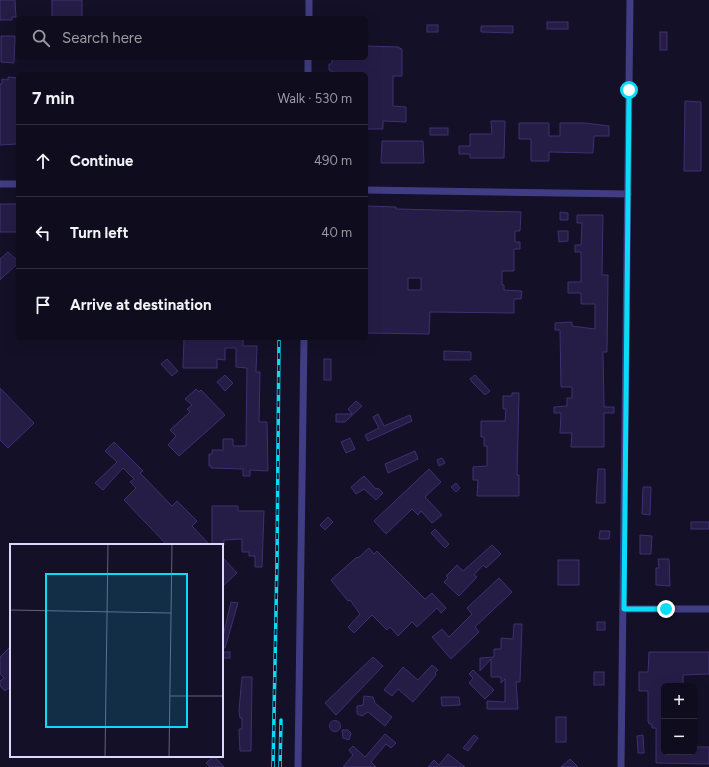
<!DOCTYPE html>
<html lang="en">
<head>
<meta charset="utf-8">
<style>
  :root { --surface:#0f0c1d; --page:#181526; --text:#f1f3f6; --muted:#9b9ba4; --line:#2f2c3b }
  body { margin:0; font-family:Figtree,sans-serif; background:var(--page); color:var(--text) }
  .controls { position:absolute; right:12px; bottom:12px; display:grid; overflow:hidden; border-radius:6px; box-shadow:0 4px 16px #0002 }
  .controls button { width:36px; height:36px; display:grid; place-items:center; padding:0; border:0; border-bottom:1px solid var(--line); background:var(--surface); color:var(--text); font:20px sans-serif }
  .stop { position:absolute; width:12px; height:12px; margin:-9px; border:3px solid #0adcf7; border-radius:50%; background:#fff }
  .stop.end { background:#0adcf7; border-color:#fff; box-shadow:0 1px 4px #0008 }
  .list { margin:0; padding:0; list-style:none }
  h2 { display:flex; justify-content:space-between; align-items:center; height:52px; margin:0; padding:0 16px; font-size:17px }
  h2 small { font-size:13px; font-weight:400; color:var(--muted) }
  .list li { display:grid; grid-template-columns:26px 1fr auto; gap:12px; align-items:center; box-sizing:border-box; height:72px; padding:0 16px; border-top:1px solid var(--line) }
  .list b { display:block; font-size:15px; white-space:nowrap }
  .list em { font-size:13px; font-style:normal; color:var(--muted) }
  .icon { flex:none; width:22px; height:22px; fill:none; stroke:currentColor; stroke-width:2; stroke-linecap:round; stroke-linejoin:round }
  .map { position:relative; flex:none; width:709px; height:767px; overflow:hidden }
  .search { position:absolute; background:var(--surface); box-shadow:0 4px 16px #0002; left:16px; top:16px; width:352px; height:44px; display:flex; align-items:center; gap:10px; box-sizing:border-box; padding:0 14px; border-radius:6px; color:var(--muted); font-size:15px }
  .panel { position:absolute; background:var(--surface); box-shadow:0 4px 16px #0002; left:16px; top:72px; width:352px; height:268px; border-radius:6px }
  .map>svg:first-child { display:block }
  .building { fill:#261d47; stroke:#3e3072; fill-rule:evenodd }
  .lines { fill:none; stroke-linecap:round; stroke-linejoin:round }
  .minor { stroke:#413d84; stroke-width:7 }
  .rail-casing { stroke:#0adcf7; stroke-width:3.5 }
  .rail { stroke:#141027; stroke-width:2; stroke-dasharray:6; stroke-linecap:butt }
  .route { stroke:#0adcf7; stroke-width:5 }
  .inset-road { fill:none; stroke:#64607d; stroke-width:1 }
  .view { fill:#0adcf7; fill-opacity:0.15; stroke:#0adcf7; stroke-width:2 }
  .inset-edge { fill:none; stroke:#dcd7fe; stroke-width:2 }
</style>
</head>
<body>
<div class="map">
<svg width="709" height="767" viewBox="0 0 709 767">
  <rect width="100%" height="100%" fill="#141027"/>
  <!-- building -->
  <g class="building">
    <path d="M0 0H15L16 17H12V20H0Z"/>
    <rect x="52" y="0" width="30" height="18"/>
    <rect x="547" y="22" width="21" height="7"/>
    <rect x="427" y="25" width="11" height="7"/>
    <path d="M481 26H513V33L481 32Z"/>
    <rect x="660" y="32" width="7" height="18"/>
    <path d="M1 36H15L14 63 1 62Z"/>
    <path d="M366 46 399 47V48L402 49V76H393V106L406 107V122L383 121V129H366V74L331 72V70H329V64H332V58H366Z"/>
    <path d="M8 77 18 78V144L0 145V84H2V79L8 80Z"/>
    <path d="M685 101 701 102V171H684Z"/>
    <path d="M491 121H505L504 158H470V154H459V146H470V134H492Z"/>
    <path d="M519 123H549V136H560V123H585L609 126V136H594L593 153 549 152V161H531V139H519Z"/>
    <rect x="430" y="128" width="18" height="7"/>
    <path d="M382 141H423L424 163H381Z"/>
    <rect x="0" y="204" width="18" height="28"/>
    <path d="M367 206 396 207V209L521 212 520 231H515V242H520V249H514V271H502V285H504V290L522 291 521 299H514V313L430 312 429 334 366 333ZM408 278H421V290H408Z"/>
    <path d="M560 212 568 213V220H560Z"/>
    <path d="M577 215H603L602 275H608L607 352H603L604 407H614V413H604V447H571L572 433H560L561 413H554V407L567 406V398H572V387H561L560 330H555V323L572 322V326L595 329V304H581V293H568V282H581V252H575V245H581L582 223H577Z"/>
    <path d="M558 231H568V241L559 242Z"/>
    <path d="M8 252 18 261V263L0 280V259Z"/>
    <path d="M184 338H243V346H257L256 372H260L259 422H267L268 471 250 470V476H243V469L211 468V466H209V454H212V450H223V439H233V446H246L247 368 236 367V348H225V360L217 359V368H183Z"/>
    <path d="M444 351 471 352V360H444Z"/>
    <path d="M167 359 178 371 172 376 161 364Z"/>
    <rect x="324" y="359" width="7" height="21"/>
    <path d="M225 375 233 383 225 391 217 382Z"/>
    <path d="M475 375 490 391 485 395 472 382 470 379Z"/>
    <path d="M0 388 34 423 8 448 0 440Z"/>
    <path d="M196 389 199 392 201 390 225 415 179 456 168 445 176 436 170 430 190 412 187 409 192 405 185 399Z"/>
    <path d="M512 393H519L517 475H519V496H477L478 480H473V467L487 466V446H484V437H481V421H505L506 409H503V396H512Z"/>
    <path d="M356 401 362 406 345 422H336V414H352L348 409Z"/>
    <path d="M378 414 384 426 410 415 412 421 368 441 365 435 379 428 373 417Z"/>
    <path d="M350 438 355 449 346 453 341 442Z"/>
    <path d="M114 442 143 471 140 473 172 506 177 501 197 521 192 526 210 545H167L124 500 136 488 130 482 134 479 123 468 103 490 95 483 117 462 105 451Z"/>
    <path d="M415 451 418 459 388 473 385 464Z"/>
    <path d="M442 458 445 463 439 466 437 460Z"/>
    <path d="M429 469 441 482 425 497 442 515 432 523 421 511 418 515 412 509 386 534 374 521Z"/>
    <path d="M598 469H605V503H596Z"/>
    <path d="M364 476 376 489 378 488 383 493 376 500 364 489 356 494 351 487Z"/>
    <path d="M456 483 460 488 456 492 451 487Z"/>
    <path d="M643 487H651L650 515 642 514Z"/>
    <path d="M212 506H238V511H264L262 567H255V556H249V552H242V539L224 540V545H212Z"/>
    <path d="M328 517 333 522 325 530 320 525Z"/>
    <rect x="691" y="522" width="18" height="7"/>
    <path d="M435 529 449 544 445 548 431 533Z"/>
    <path d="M600 531H610L609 539H599Z"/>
    <path d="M640 535 652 536 651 554H640Z"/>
    <path d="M492 545 501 554 486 568 483 565 474 575 477 577 459 596 444 582 448 578 446 576 457 565 463 571Z"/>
    <path d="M369 548 374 554 377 551 425 599 432 593 446 608 441 613 437 608 417 627 412 622 398 636 390 627 387 630 372 615 354 633 348 627 360 614 350 600 348 601 331 580 357 557 358 558Z"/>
    <path d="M222 557 237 573 222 587Z"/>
    <path d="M658 559H669L670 586 656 585V568H659Z"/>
    <rect x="558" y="560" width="21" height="25"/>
    <path d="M499 578 512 592 475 627 479 632 451 659 432 637 442 629 449 637 472 614 467 608Z"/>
    <path d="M231 602 238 603 225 648 222 647V641Z"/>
    <rect x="597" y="622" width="8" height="8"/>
    <path d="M514 624H522L520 682H516L518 709H487V701L505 702V679L501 683V677H491V659L480 671V658L494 657V649H501V638L513 639Z"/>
    <path d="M11 646V686L5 691 0 686V681L4 678 0 674V657Z"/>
    <rect x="222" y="652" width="8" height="6"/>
    <path d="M649 652H709V674L683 675V686H664L663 725 664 752H694V747H709V764L656 763V728H652V724H649L648 721V691H639V672H648Z"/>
    <path d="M373 657 383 666 336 715 325 703Z"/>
    <path d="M432 665 438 670 435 673 436 675 413 702 398 689 392 696 384 690 403 667 418 680Z"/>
    <path d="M473 670 494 690 485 699 469 683 473 678 469 674Z"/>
    <rect x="594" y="672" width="10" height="13"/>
    <path d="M242 677H252L251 751H240L239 729H242V718H240L239 710Z"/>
    <path d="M364 696 373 697 375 703 392 717 385 726 368 712 362 716 357 714V706L363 705Z"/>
    <path d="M441 697H459L460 705 442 706Z"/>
    <rect x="556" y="717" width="10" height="25"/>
    <circle cx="335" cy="726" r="5.5"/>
    <path d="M342 730H348L351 733 349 740 343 738Z"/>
    <path d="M385 734 396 743 391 748 386 744 371 762 376 767H343L353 755 349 750 353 746 365 757Z"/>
    <path d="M474 735 478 738 468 751 463 748Z"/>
    <path d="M643 735 644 753H638L637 736Z"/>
    <path d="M448 754 465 767H428L434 760 439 765Z"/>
    <path d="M214 756 224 767H210L206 763Z"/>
    <path d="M570 759 578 767H561Z"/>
  </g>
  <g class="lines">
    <!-- minor -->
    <g class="minor">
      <path d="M309 18V0"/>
      <path d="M308 74V58"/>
      <path d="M0 184H18"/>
      <path d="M366 190 628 194"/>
      <path d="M623 609H709"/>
      <path d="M298 767 304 338"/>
      <path d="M621 767 630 0"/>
    </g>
    <defs>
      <g id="rail">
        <path d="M273 767 277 560 279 338"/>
        <path d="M280 767 281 720"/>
      </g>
    </defs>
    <!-- rail casing -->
    <use href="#rail" class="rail-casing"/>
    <!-- rail -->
    <use href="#rail" class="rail"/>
  </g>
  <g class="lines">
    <!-- route -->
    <path class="route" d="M629 90 624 609H666"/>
  </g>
  <!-- overview -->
  <g transform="translate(10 544)">
    <rect width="213" height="213" fill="#141027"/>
    <path class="inset-road" d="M0 66 161 69M160 152H213M95 213 98 0M159 213 162 0"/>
    <path class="view" d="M36 30H177V183H36Z"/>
    <rect width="213" height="213" class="inset-edge"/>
  </g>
</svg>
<div class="controls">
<button>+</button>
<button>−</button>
</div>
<div class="stop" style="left:629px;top:90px"></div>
<div class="stop end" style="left:666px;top:609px"></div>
<div class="search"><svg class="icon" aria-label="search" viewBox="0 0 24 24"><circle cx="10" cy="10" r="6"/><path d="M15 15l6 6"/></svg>Search here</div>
<section class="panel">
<h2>7 min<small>Walk · 530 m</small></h2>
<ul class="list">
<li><svg class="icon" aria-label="ahead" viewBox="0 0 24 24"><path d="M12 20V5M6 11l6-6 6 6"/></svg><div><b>Continue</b></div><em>490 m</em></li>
<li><svg class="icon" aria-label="left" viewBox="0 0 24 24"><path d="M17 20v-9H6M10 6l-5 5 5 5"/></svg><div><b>Turn left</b></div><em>40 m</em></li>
<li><svg class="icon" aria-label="arrive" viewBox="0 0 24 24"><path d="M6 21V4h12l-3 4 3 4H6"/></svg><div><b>Arrive at destination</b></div></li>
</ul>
</section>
</div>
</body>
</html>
